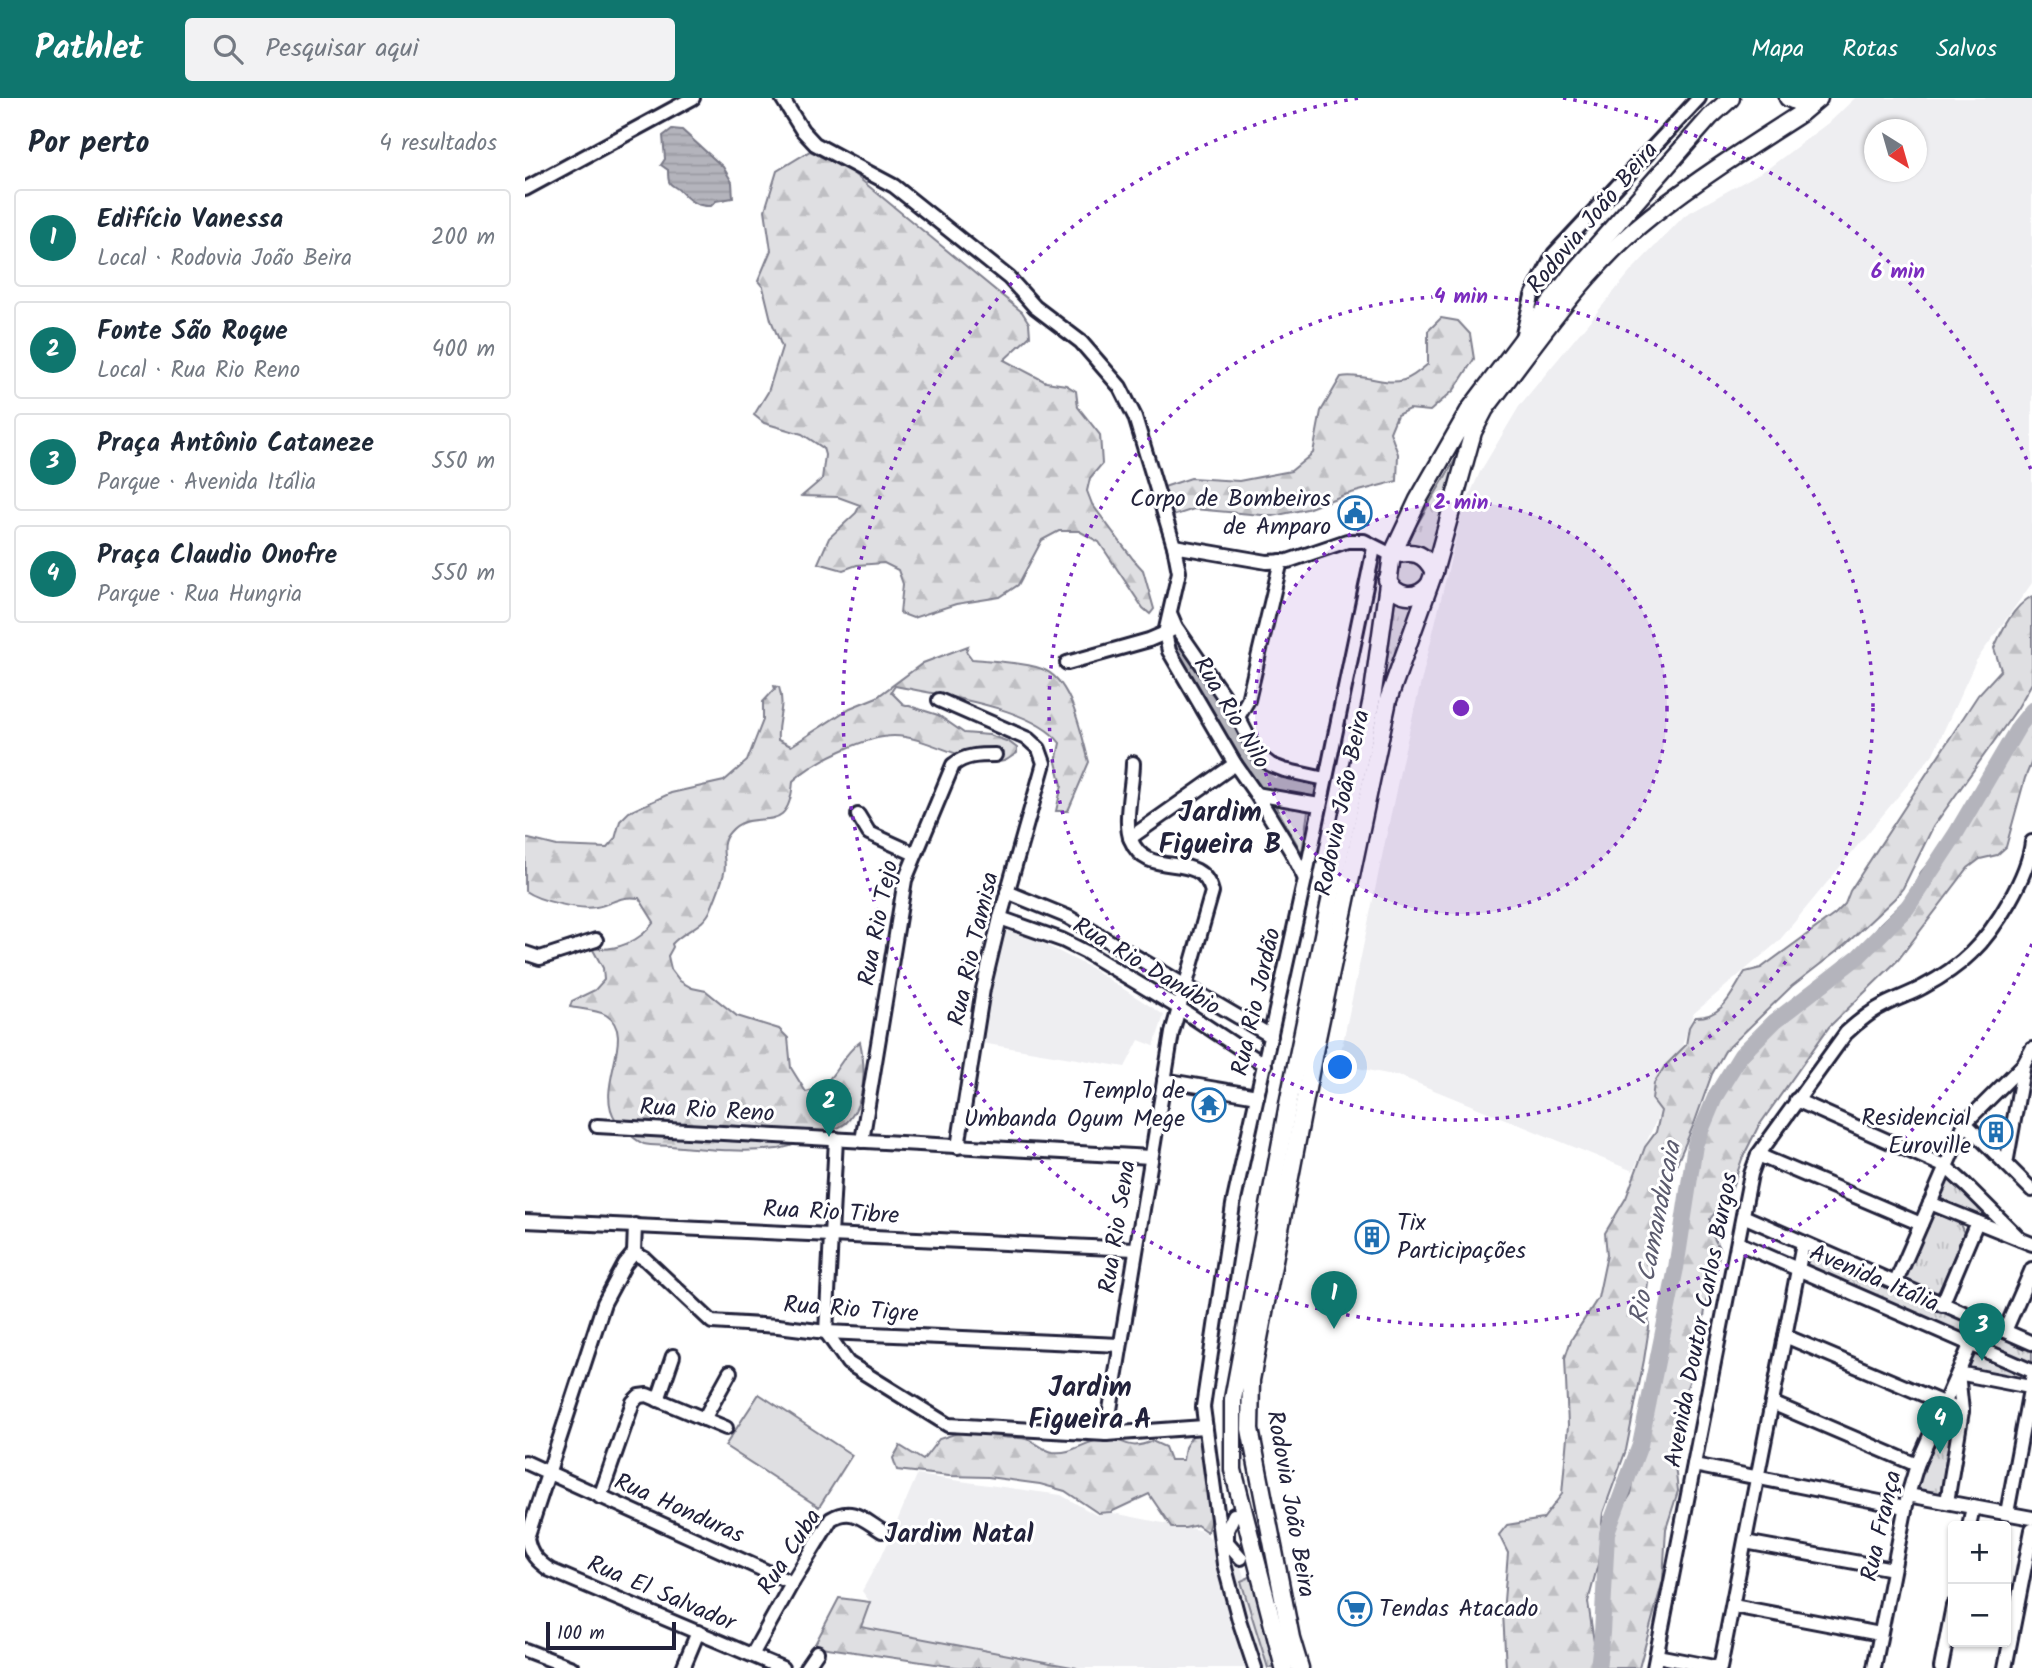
<!DOCTYPE html>
<html lang="pt">
<head>
<meta charset="utf-8">
<style>
  :root { --surface:#fff; --page:#f2f2f3; --text:#1f2937; --muted:#747a83; --line:#e0e1e3; --accent:#0f766e }
  body { margin:0; font-family:Kalam,sans-serif; background:var(--page); color:var(--text) }
  .controls { position:absolute; right:21px; bottom:21px; display:grid; overflow:hidden; border-radius:7px; box-shadow:0 2px 5px #0004 }
  .controls button { width:63px; height:63px; display:grid; place-items:center; padding:0; border:0; border-bottom:2px solid var(--line); background:var(--surface); color:var(--text); font:35px sans-serif }
  .compass { position:absolute; left:1339px; top:21px; width:63px; height:63px; border-radius:50%; background:var(--surface); box-shadow:0 2px 5px #0004; rotate:143deg }
  .scale { position:absolute; left:21px; bottom:18px; width:130px; box-sizing:border-box; padding-left:7px; border:4px solid #22223b; border-top:0; font-size:19px; line-height:24px; white-space:nowrap; color:#22223b; -webkit-text-stroke:5px #fff; paint-order:stroke }
  .you { position:absolute; left:816px; top:970px; width:24px; height:24px; margin:-18px; border:5px solid #fff; border-radius:50%; background:#1a73e8; box-shadow:0 0 0 10px #1a73e833 }
  .badge { display:grid; place-items:center; width:46px; height:46px; border-radius:50%; background:var(--accent); color:#fff; font-size:23px; font-weight:700 }
  .pin { position:absolute; translate:-50% -58px; filter:drop-shadow(0 2px 4px #0008) }
  .pin::after { content:''; position:absolute; top:37px; width:24px; height:21px; background:inherit; clip-path:polygon(0 0,100% 0,50% 100%) }
  .list { margin:0; padding:0; list-style:none }
  h2 { display:flex; justify-content:space-between; align-items:center; height:91px; margin:0; padding:0 28px; font-size:30px }
  h2 small { font-size:23px; font-weight:400; color:var(--muted) }
  .list li { display:grid; grid-template-columns:46px 1fr auto; gap:21px; align-items:center; box-sizing:border-box; height:98px; margin:0 14px 14px; padding:0 14px; border:2px solid var(--line); border-radius:7px }
  .list b { display:block; font-size:26px; white-space:nowrap }
  .list p { margin:0; font-size:23px; white-space:nowrap; color:var(--muted) }
  .list em { font-size:23px; font-style:normal; color:var(--muted) }
  .icon { flex:none; width:38px; height:38px; fill:none; stroke:currentColor; stroke-width:2; stroke-linecap:round; stroke-linejoin:round }
  .map { position:relative; flex:none; width:1507px; height:1570px; overflow:hidden }
  header { display:flex; align-items:center; gap:42px; box-sizing:border-box; height:98px; padding:0 35px; background:var(--accent); color:#fff }
  header strong { font-size:33px }
  nav { display:flex; gap:38px; margin-inline-start:auto; font-size:24px }
  .search { width:490px; height:63px; background:var(--page); display:flex; align-items:center; gap:18px; box-sizing:border-box; padding:0 24px; border-radius:7px; color:var(--muted); font-size:26px }
  main { display:flex }
  aside { flex:1; background:var(--surface) }
  .map>svg:first-child { display:block }
  .built { fill:#eeeef1; fill-rule:evenodd }
  .grass { fill:url(#grass-tufts); stroke:#80808e; stroke-width:2 }
  .forest { fill:url(#forest-firs); stroke:#80808e; stroke-width:2 }
  .pitch { fill:#dfdfe2; stroke:#80808e; stroke-width:2 }
  .water { fill:url(#water-rules); stroke:#7a7a88; stroke-width:2 }
  .lines { fill:none; stroke-linecap:round; stroke-linejoin:round }
  .river { stroke:#b4b4bc; stroke-width:16 }
  .minor-casing { stroke:#22223b; stroke-width:18 }
  .major-casing { stroke:#22223b; stroke-width:21 }
  .minor { stroke:#fff; stroke-width:12 }
  .major { stroke:#fff; stroke-width:16 }
  .ring { fill:none; stroke:#7b2cbf; stroke-width:3.5; stroke-dasharray:3.5 7 }
  .labels { text-anchor:middle; dominant-baseline:central; stroke-width:6; stroke-linejoin:round; paint-order:stroke }
  .street-label { font-size:24px; fill:#22223b; stroke:#fff }
  .poi-label { font-size:24px; fill:#22223b; stroke:#fff; text-anchor:end }
  .water-label { font-size:26px; font-style:italic; fill:#5c5c6f; stroke:#fff }
  .neighbourhood-label { font-size:26px; font-weight:bold; fill:#22223b; stroke:#fff }
  .quarter-label { font-size:28px; font-weight:bold; fill:#22223b; stroke:#fff }
  .centre { fill:#7b2cbf; stroke:#fff; stroke-width:3.5 }
  .ring-label { font-size:21px; text-anchor:middle; font-weight:bold; fill:#7b2cbf; stroke:#fff; stroke-width:6; stroke-linejoin:round; paint-order:stroke }
</style>
</head>
<body>
<header>
<strong>Pathlet</strong>
<div class="search"><svg class="icon" aria-label="search" viewBox="0 0 24 24"><circle cx="10" cy="10" r="6"/><path d="M15 15l6 6"/></svg>Pesquisar aqui</div>
<nav><a>Mapa</a><a>Rotas</a><a>Salvos</a></nav>
</header>
<main>
<aside>
<h2>Por perto<small>4 resultados</small></h2>
<ul class="list">
<li><span class="badge">1</span><div><b>Edifício Vanessa</b><p>Local · Rodovia João Beira</p></div><em>200 m</em></li>
<li><span class="badge">2</span><div><b>Fonte São Roque</b><p>Local · Rua Rio Reno</p></div><em>400 m</em></li>
<li><span class="badge">3</span><div><b>Praça Antônio Cataneze</b><p>Parque · Avenida Itália</p></div><em>550 m</em></li>
<li><span class="badge">4</span><div><b>Praça Claudio Onofre</b><p>Parque · Rua Hungria</p></div><em>550 m</em></li>
</ul>
</aside>
<div class="map">
<svg width="1507" height="1570" viewBox="0 0 1507 1570">
  <defs>
    <pattern id="grass-tufts" width="24" height="20" patternUnits="userSpaceOnUse" patternTransform="scale(1.75)"><rect width="24" height="20" fill="#dfdfe2"/><path d="M3 7l-1-3M5 7V3M7 7l1-3M15 17l-1-3M17 17v-4M19 17l1-3" fill="none" stroke="#bfbfc3"/></pattern>
    <pattern id="forest-firs" width="22" height="20" patternUnits="userSpaceOnUse" patternTransform="scale(1.75)"><rect width="22" height="20" fill="#dfdfe2"/><path d="M5 1l3.5 6h-7zM16 11l3.5 6h-7z" fill="#bfbfc3"/></pattern>
    <pattern id="water-rules" width="6" height="5" patternUnits="userSpaceOnUse" patternTransform="scale(1.75)"><rect width="6" height="5" fill="#b4b4bc"/><path d="M0 2.5h6" fill="none" stroke="#9a9aa2"/></pattern>
  </defs>
  <rect width="100%" height="100%" fill="#fff"/>
  <filter id="ink" filterUnits="userSpaceOnUse"><feTurbulence type="fractalNoise" baseFrequency=".0143" numOctaves="2"/><feDisplacementMap in="SourceGraphic" scale="14" xChannelSelector="R" yChannelSelector="G"/><feConvolveMatrix kernelMatrix="1 2 1 2 8 2 1 2 1" color-interpolation-filters="sRGB"/></filter>
  <g filter="url(#ink)">
    <!-- built -->
    <g class="built">
      <path d="M1330 0H1507V485L1451 563 1408 656 1253 844 1168 916 1132 1021 1108 1073 877 979 828 969 814 963 878 659 937 414 955 374 995 307 1107 172 1160 117 1245 69 1307 22ZM1350 32H1392V74H1350Z"/>
      <path d="M490 831 566 870 639 917 629 948 614 942 600 969 456 945 462 889 471 849 481 834Z"/>
      <path d="M392 1377 536 1397 571 1417 588 1415 678 1433 716 1469 746 1570H552L335 1528 345 1504 337 1493 361 1449Z"/>
    </g>
    <!-- grass -->
    <g class="grass">
      <path d="M940 345 907 458 892 447H880Z"/>
      <circle cx="885" cy="476" r="14"/>
      <path d="M866 496C875 503 879 506 891 503L855 600Z"/>
      <path d="M750 707 783 713 777 755Z"/>
      <path d="M1423 1081 1430 1083 1472 1124 1468 1127 1413 1103 1418 1083Z"/>
      <path d="M1407 1116H1412L1435 1126 1439 1135 1415 1192 1410 1196 1382 1185 1379 1180Z"/>
      <path d="M1288 1154 1442 1222 1447 1230 1444 1236 1436 1238 1280 1170V1159Z"/>
      <path d="M1465 1231 1507 1250V1267L1457 1245 1455 1237 1459 1233Z"/>
      <path d="M1449 1254 1503 1278 1500 1286 1441 1273Z"/>
      <path d="M1420 1317H1424L1429 1319 1430 1324 1418 1392 1411 1397 1394 1394 1392 1389Z"/>
      <path d="M727 1478 755 1570H743L716 1483Z"/>
    </g>
    <!-- forest -->
    <g class="forest">
      <path d="M285 53 324 72 497 214 504 225 505 238 479 262 521 284 541 287 551 293 553 309 575 337 577 366 565 380 562 393 567 406 608 461 618 472 629 511 625 516 618 510 574 444 554 433H534L517 442 493 487 475 499 431 506 388 520 375 515 378 486 373 472 359 465 332 467 318 472 293 465 304 440 331 415 335 407 313 399 277 398 297 381 300 357 298 350 277 336 239 325 229 317 243 294 257 249 246 222 238 189 233 183 246 152 240 112 252 73Z"/>
      <path d="M916 220 933 223 945 236 949 261 929 292 905 313 884 311 872 317 865 334 873 356 872 383 819 397 782 411 748 418 669 411 648 418 640 412 636 390 666 380 714 383 766 373 788 355 796 313 816 279C838 275 861 288 879 282 888 279 896 272 903 266V233Z"/>
      <path d="M1507 498V585L1492 611 1408 729 1378 790 1370 800 1320 847 1267 888 1200 953 1187 976 1169 1026 1142 1088 1132 1126 1122 1191 1124 1230 1119 1262 1101 1352 1078 1415 1073 1466 1063 1504 1069 1544 1068 1570H981L978 1515 983 1455 974 1437 982 1427 1018 1421 1037 1396 1043 1327 1040 1260 1046 1242 1073 1200 1082 1157 1080 1135 1101 1100 1120 1049 1131 1034 1136 1013 1127 1001 1129 985 1140 968 1161 947 1164 929 1170 919C1198 920 1206 896 1220 874L1236 870 1310 816 1320 806 1325 793 1453 597 1476 572 1469 550C1478 530 1488 509 1507 498Z"/>
      <path d="M443 548 441 553 447 561C467 563 499 564 517 571 547 581 556 636 564 664L543 713H531L537 687 531 664 535 645C508 609 414 597 370 588L366 594 378 606 413 617 439 635 464 637 484 644 492 650V655C488 657 483 662 479 663 448 671 403 638 369 638 341 638 289 663 268 683 264 744 229 706 205 734 192 748 203 762 199 775 197 784 190 801 186 811 179 829 159 832 147 846L148 849 143 858 146 871 155 883 167 890 181 893 212 918 254 931 263 940 266 970 281 994C313 986 310 962 335 944 341 970 341 1005 321 1025 316 1030 261 1051 252 1051 217 1055 181 1051 146 1048 138 1047 127 1048 119 1046 111 1043 95 1029 91 1022 68 990 113 937 81 917 72 912 55 911 45 909L47 903 70 892 79 882 78 870 67 850C90 854 116 843 129 824L114 800C94 797 88 806 71 809 54 812 14 803 0 793V740L32 748 82 750 90 741 95 723 104 714 146 695 199 683 222 663 238 622V604L250 591 249 588 254 589C261 611 251 621 253 642L266 648 325 610 352 599 398 565Z"/>
      <path d="M1507 607V663L1500 680 1481 749 1472 757 1455 761 1443 770 1373 862 1304 929 1233 1029 1217 1061 1205 1096 1185 1121V1132L1195 1152 1188 1187 1182 1199 1172 1265 1151 1316 1147 1342 1153 1393 1141 1431 1138 1482 1114 1570H1078L1085 1484 1082 1457 1084 1444 1099 1407 1106 1396 1111 1368 1147 1219 1150 1179 1162 1114 1164 1075 1184 1012 1218 952 1227 941 1269 908 1277 898 1331 859 1355 826 1384 798 1396 774 1447 713 1469 664 1484 643 1497 619Z"/>
      <path d="M439 1333C453 1334 464 1336 477 1339 485 1341 495 1338 504 1342 512 1345 518 1352 528 1354 548 1357 562 1341 581 1341 602 1341 602 1354 627 1343L640 1349 645 1362H658L660 1349 667 1338 680 1335 689 1412 682 1434 672 1427 660 1430H647L624 1396 586 1414 573 1415 540 1393 515 1386 463 1379 424 1378 372 1372 368 1360 375 1348 398 1362 414 1341Z"/>
      <path d="M314 1500 345 1504 336 1529 552 1570H437L289 1548Z"/>
    </g>
    <!-- pitch -->
    <path class="pitch" d="M234 1296 327 1357 294 1409 200 1348Z"/>
    <!-- water -->
    <path class="water" d="M147 31 157 32 198 69 207 84 208 100 191 103 186 108C171 108 166 104 156 94 146 84 143 91 143 72L136 67 140 61 138 38Z"/>
    <g class="lines">
      <!-- river -->
      <g class="river">
        <path d="M650 551 730 675 746 687 784 693"/>
        <path d="M1073 1570 1077 1535 1082 1435 1115 1347 1151 1170 1170 1047 1191 997 1216 957 1250 923 1334 858 1382 810 1430 737 1494 628 1507 612"/>
      </g>
      <defs>
        <g id="minor">
          <path d="M257 0 277 32 290 46 369 88 484 180 510 209 556 244 595 289 610 319 649 448 654 474 640 535 644 553 710 666 731 696 766 753 780 781"/>
          <path d="M0 91 168 0"/>
          <path d="M997 240 1007 198 1029 156 1174 0"/>
          <path d="M649 448 742 464 763 463 822 443H839L867 457"/>
          <path d="M645 515 651 529 713 619 732 656 746 667 759 672 800 681"/>
          <path d="M542 565 624 542 645 533"/>
          <path d="M414 602 503 641 514 651 519 665 475 820 458 891 433 1049"/>
          <path d="M713 619 723 602 756 463"/>
          <path d="M731 696 794 707"/>
          <path d="M333 717 344 735 390 756"/>
          <path d="M605 740 710 666"/>
          <path d="M482 794 543 819 746 938"/>
          <path d="M475 820 537 842 561 854 654 910 740 967"/>
          <path d="M0 855 15 860 71 842"/>
          <path d="M639 982 732 998"/>
          <path d="M1271 1002 1421 1069 1441 1087 1495 1141"/>
          <path d="M1440 1025 1507 1092"/>
          <path d="M72 1028 626 1059"/>
          <path d="M311 1041 301 1234 323 1265 423 1327 581 1336 679 1329"/>
          <path d="M337 1043 380 782 428 667C440 657 454 657 470 657"/>
          <path d="M1233 1057 1396 1126"/>
          <path d="M1481 1066 1499 966"/>
          <path d="M1405 1105 1507 1146"/>
          <path d="M1218 1118 1507 1245"/>
          <path d="M0 1123 610 1151"/>
          <path d="M110 1127 109 1155 120 1161 187 1224 253 1228 301 1234 595 1247"/>
          <path d="M1213 1145 1507 1273"/>
          <path d="M109 1155 100 1166 79 1205 2 1440C5 1456 12 1463 25 1472L257 1570"/>
          <path d="M1370 1186 1440 1025 1499 966 1507 951"/>
          <path d="M1417 1207 1452 1124"/>
          <path d="M1480 1233 1507 1171"/>
          <path d="M1260 1238 1437 1313"/>
          <path d="M133 1302 148 1258"/>
          <path d="M1247 1305 1392 1367"/>
          <path d="M179 1321 205 1274"/>
          <path d="M581 1336 647 935 687 794C675 749 623 784 606 742 598 724 608 686 608 665"/>
          <path d="M0 1364 267 1485"/>
          <path d="M1169 1367 1380 1409"/>
          <path d="M1383 1397 1507 1420"/>
          <path d="M75 1399 108 1304 114 1298 122 1297 201 1330"/>
          <path d="M1422 1404 1437 1313 1433 1275 1505 1289"/>
          <path d="M1482 1415 1507 1281"/>
          <path d="M709 1417 702 1432V1444L716 1460"/>
          <path d="M1444 1428 1448 1409"/>
          <path d="M1220 1444 1368 1471"/>
          <path d="M1208 1508 1355 1536"/>
          <path d="M0 1552 47 1570"/>
          <path d="M227 1557 267 1485 306 1421C327 1408 339 1422 357 1433"/>
          <path d="M1132 1558 1194 1570"/>
          <path d="M158 1570 173 1534"/>
          <path d="M281 1570 292 1554"/>
          <path d="M730 1570 714 1522 699 1466 678 1309 708 1107 780 781 849 450"/>
          <path d="M1129 1570 1226 1076 1233 1057 1321 935C1333 924 1345 914 1359 907 1372 900 1386 896 1398 889 1415 880 1432 869 1446 855 1471 831 1503 778 1507 744"/>
          <path d="M1195 1570 1278 1146"/>
          <path d="M1349 1570 1383 1397 1392 1367 1456 1223"/>
          <path d="M1416 1570 1428 1508"/>
          <path d="M1480 1570 1507 1432"/>
        </g>
        <g id="major">
          <path d="M1263 0 1272 4 1284 0"/>
          <path d="M867 457C887 453 899 453 909 474"/>
          <path d="M862 482C872 499 890 503 904 487"/>
          <path d="M759 1570 708 1372V1301L764 1001 847 601 867 457 893 402 945 311 1047 176 1185 19 1206 0"/>
          <path d="M775 1570 766 1540 725 1331 726 1282 789 954 863 602 909 474 948 334 960 311C1011 245 1059 171 1126 118 1173 81 1225 48 1275 16L1294 0"/>
        </g>
      </defs>
      <!-- minor casing -->
      <use href="#minor" class="minor-casing"/>
      <!-- major casing -->
      <use href="#major" class="major-casing"/>
      <!-- minor -->
      <use href="#minor" class="minor"/>
      <!-- major -->
      <use href="#major" class="major"/>
    </g>
  </g>
  <!-- distance rings -->
  <circle cx="936" cy="610" r="206" fill="#7b2cbf" fill-opacity=".12"/>
  <g class="ring">
    <circle cx="936" cy="610" r="206"/>
    <circle cx="936" cy="610" r="412"/>
    <path d="M1507 846A618 618 0 1 1 834 0M1038 0A618 618 0 0 1 1507 374"/>
  </g>
  <!-- icons -->
  <defs>
    <symbol id="civic-ring" viewBox="-11 -11 22 22"><circle r="9.5" fill="#fff" stroke="#1f6fb2" stroke-width="1.5"/><path d="M-.6-6.5H3V-4.5H.6V-3L4-1V1h2V6H-6V1h2V-1L-.6-3ZM-1.2 2.5V6h2.4V2.5Z" fill="#1f6fb2"/></symbol>
    <symbol id="temple-ring" viewBox="-11 -11 22 22"><circle r="9.5" fill="#fff" stroke="#1f6fb2" stroke-width="1.5"/><path d="M0-6L5-2H3V0L6.5 2.5H4V6H1.5V3h-3V6H-4V2.5H-6.5L-3 0V-2H-5Z" fill="#1f6fb2"/></symbol>
    <symbol id="building-ring" viewBox="-11 -11 22 22"><circle r="9.5" fill="#fff" stroke="#1f6fb2" stroke-width="1.5"/><path d="M-4-6H4V6H1V3H-1V6H-4ZM-2.5-4.3h1.7v1.8h-1.7ZM.8-4.3h1.7v1.8H.8ZM-2.5-1h1.7V.8h-1.7ZM.8-1h1.7V.8H.8Z" fill="#1f6fb2"/></symbol>
    <symbol id="supermarket-ring" viewBox="-11 -11 22 22"><circle r="9.5" fill="#fff" stroke="#1f6fb2" stroke-width="1.5"/><path d="M-6-5.5h2.5l.6 2H6L4.5 2H-2.5L-4.4-4H-6ZM-1.5 3.2a1.3 1.3 0 1 0 .1 0ZM3 3.2a1.3 1.3 0 1 0 .1 0Z" fill="#1f6fb2"/></symbol>
  </defs>
  <g fill-rule="evenodd">
    <use href="#civic-ring" x="811" y="396" width="38" height="38"/>
    <use href="#temple-ring" x="665" y="988" width="38" height="38"/>
    <use href="#building-ring" x="1452" y="1015" width="38" height="38"/>
    <use href="#building-ring" x="828" y="1120" width="38" height="38"/>
    <use href="#supermarket-ring" x="811" y="1492" width="38" height="38"/>
  </g>
  <g class="labels">
    <!-- street labels -->
    <g class="street-label">
      <text transform="translate(1068 120) rotate(-50)">Rodovia João Beira</text>
      <text transform="translate(706 615) rotate(59)">Rua Rio Nilo</text>
      <text transform="translate(818 705) rotate(-78)">Rodovia João Beira</text>
      <text transform="translate(354 825) rotate(-79)">Rua Rio Tejo</text>
      <text transform="translate(449 851) rotate(-77)">Rua Rio Tamisa</text>
      <text transform="translate(621 869) rotate(31)">Rua Rio Danúbio</text>
      <text transform="translate(732 904) rotate(-77)">Rua Rio Jordão</text>
      <text transform="translate(182 1013) rotate(3)">Rua Rio Reno</text>
      <text transform="translate(306 1115) rotate(3)">Rua Rio Tibre</text>
      <text transform="translate(593 1129) rotate(-81)">Rua Rio Sena</text>
      <text transform="translate(1349 1181) rotate(23)">Avenida Itália</text>
      <text transform="translate(326 1212) rotate(4)">Rua Rio Tigre</text>
      <text transform="translate(1177 1222) rotate(-79)">Avenida Doutor Carlos Burgos</text>
      <text transform="translate(765 1406) rotate(80)">Rodovia João Beira</text>
      <text transform="translate(154 1411) rotate(24)">Rua Honduras</text>
      <text transform="translate(1357 1428) rotate(-77)">Rua França</text>
      <text transform="translate(265 1454) rotate(-57)">Rua Cuba</text>
      <text transform="translate(136 1496) rotate(23)">Rua El Salvador</text>
    </g>
    <!-- poi labels -->
    <g class="poi-label">
      <text x="806" y="401">Corpo de Bombeiros<tspan x="806" dy="28">de Amparo</tspan></text>
      <text x="660" y="993">Templo de<tspan x="660" dy="28">Umbanda Ogum Mege</tspan></text>
      <text x="1446" y="1020">Residencial<tspan x="1446" dy="28">Euroville</tspan></text>
      <text x="872" y="1125" text-anchor="start">Tix<tspan x="872" dy="28">Participações</tspan></text>
      <text x="854" y="1511" text-anchor="start">Tendas Atacado</text>
    </g>
    <!-- water labels -->
    <g class="water-label">
      <text transform="translate(1131 1135) rotate(-79)">Rio Camanducaia</text>
    </g>
    <!-- neighbourhood labels -->
    <g class="neighbourhood-label">
      <text x="434" y="1437">Jardim Natal</text>
    </g>
    <!-- quarter labels -->
    <g class="quarter-label">
      <text x="695" y="715">Jardim<tspan x="695" dy="32">Figueira B</tspan></text>
      <text x="565" y="1290">Jardim<tspan x="565" dy="32">Figueira A</tspan></text>
    </g>
  </g>
  <circle cx="936" cy="610" r="10" class="centre"/>
  <g class="ring-label">
    <text x="1373" y="180">6 min</text>
    <text x="936" y="205">4 min</text>
    <text x="936" y="411">2 min</text>
  </g>
</svg>
<div class="controls">
<button>+</button>
<button>−</button>
</div>
<svg class="compass" viewBox="-18 -18 36 36"><path d="M0-13l5 13h-10z" fill="#e53935"/><path d="M0 13l5-13h-10z" fill="#747a83"/></svg>
<div class="scale">100 m</div>
<div class="you"></div>
<div class="pin badge" style="left:809px;top:1231px">1</div>
<div class="pin badge" style="left:304px;top:1039px">2</div>
<div class="pin badge" style="left:1457px;top:1263px">3</div>
<div class="pin badge" style="left:1415px;top:1356px">4</div>
</div>
</main>
</body>
</html>
